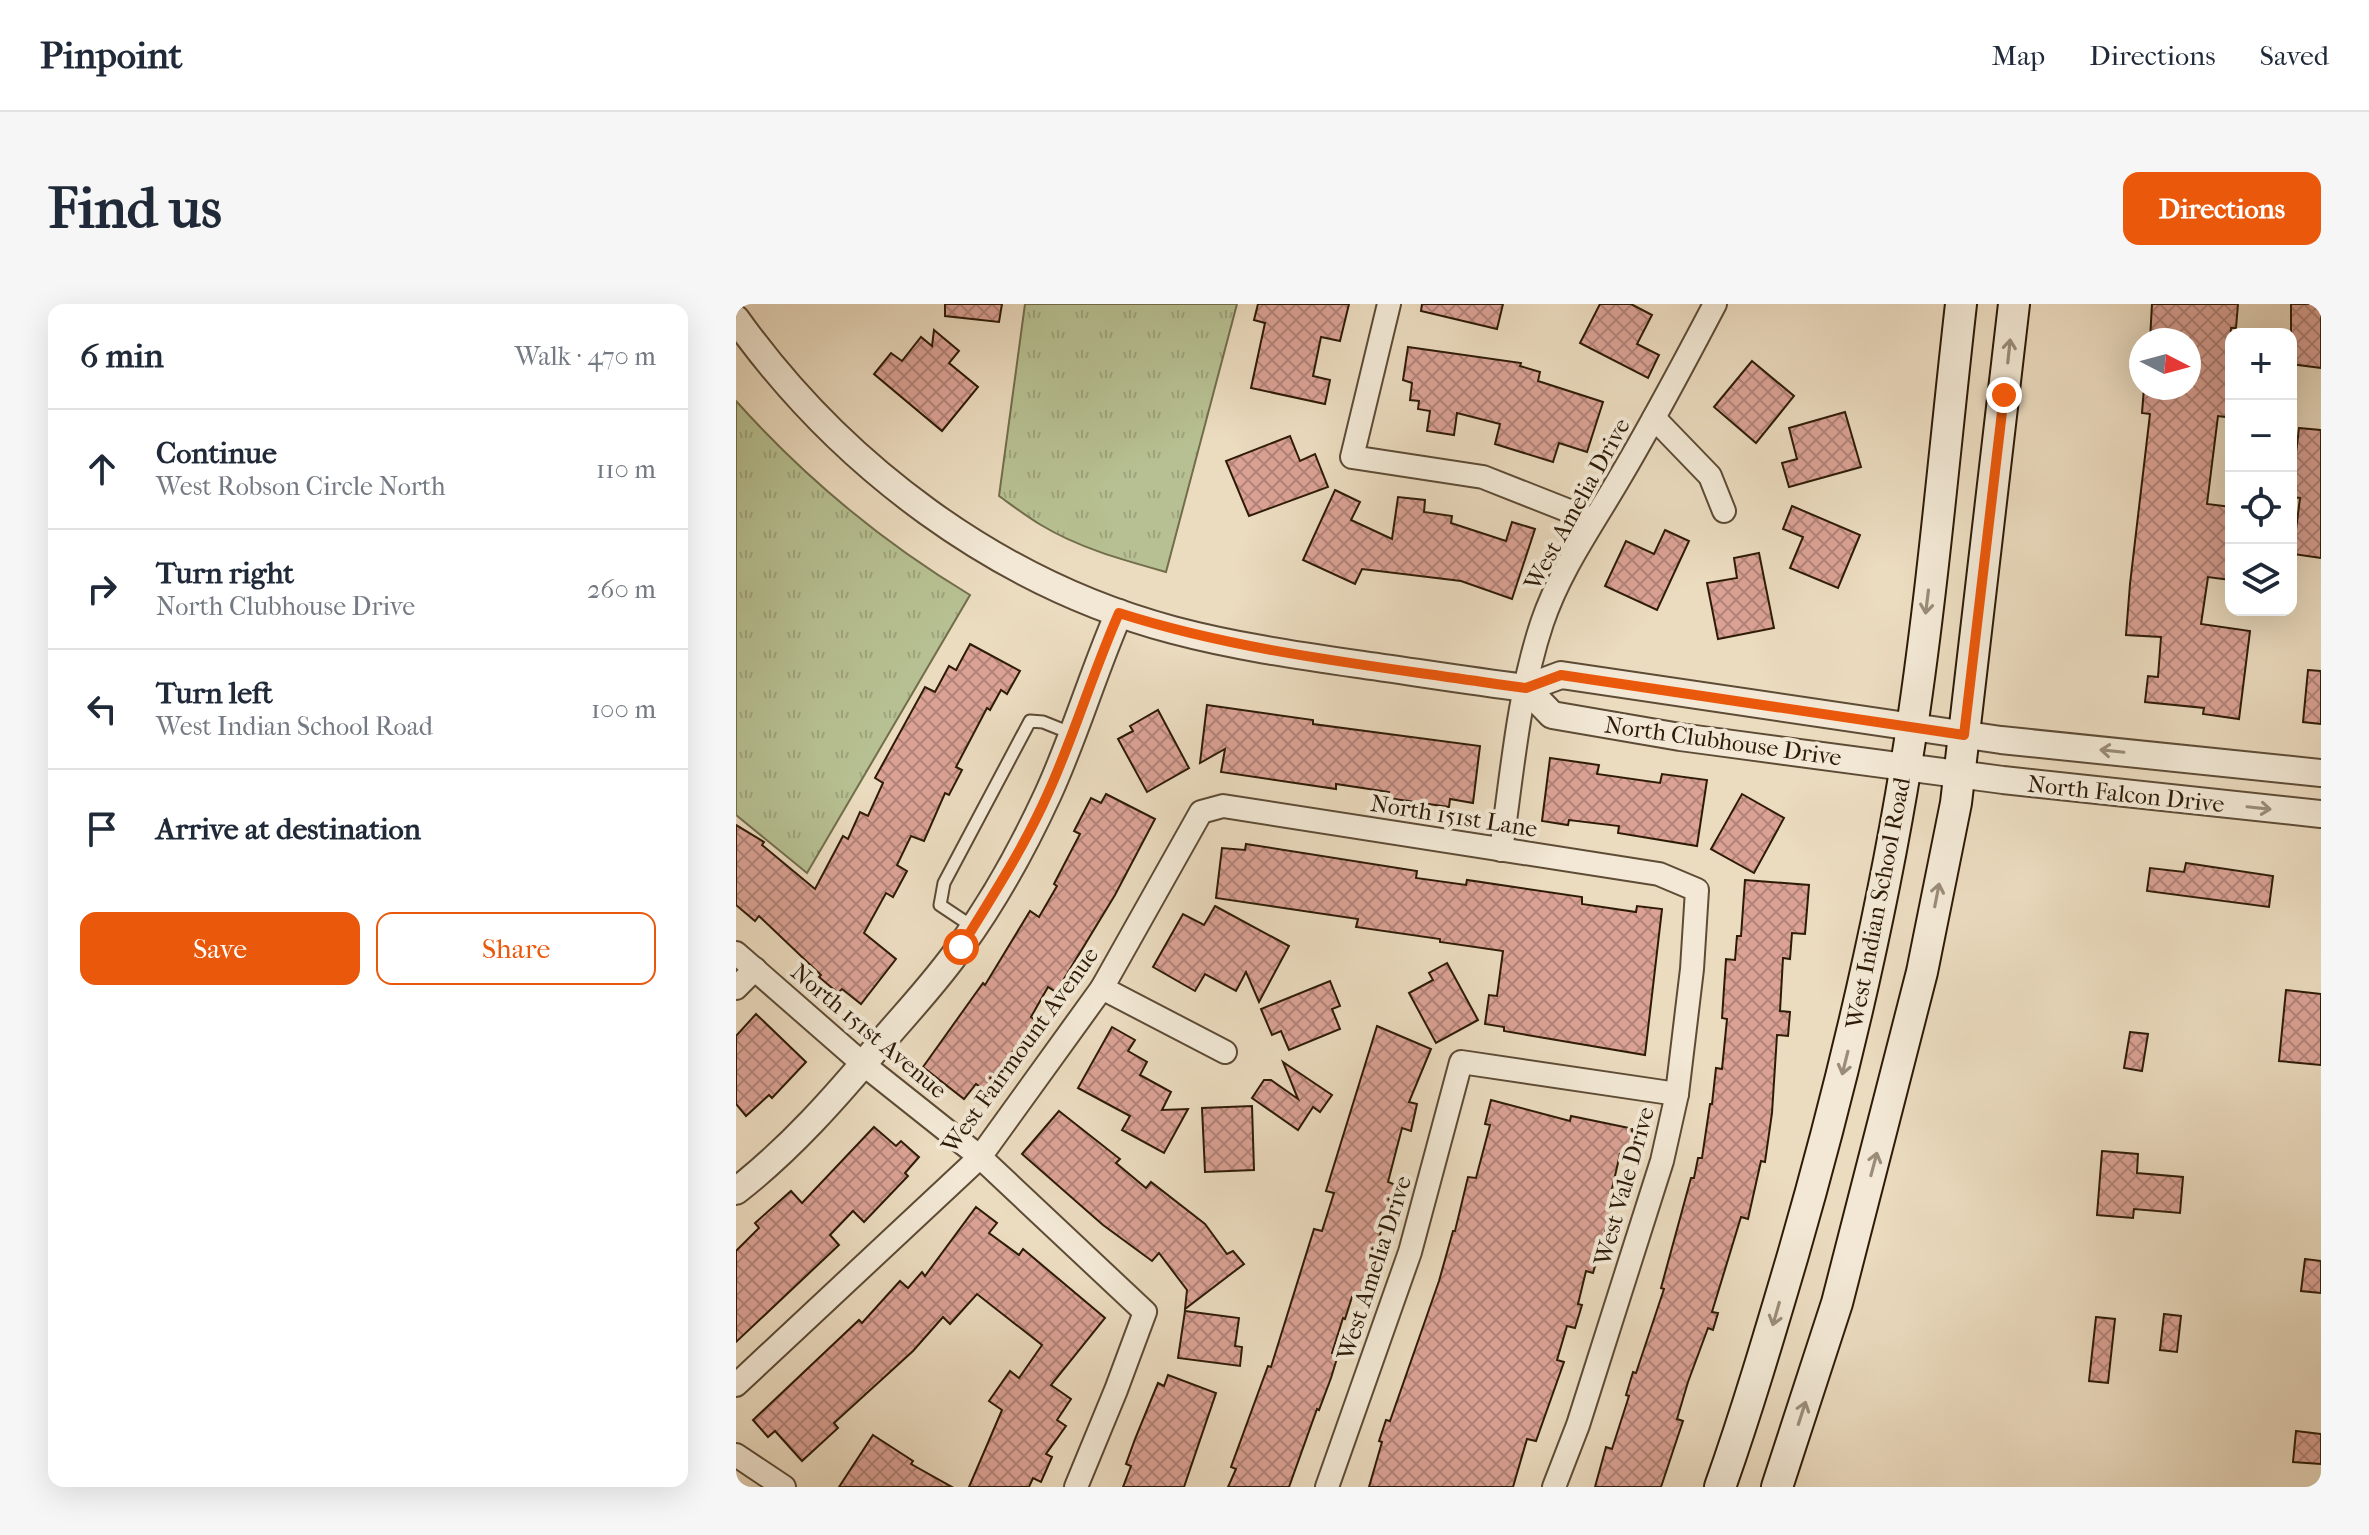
<!DOCTYPE html>
<html lang="en">
<head>
<meta charset="utf-8">
<style>
  :root { --surface:#fff; --page:#f6f6f7; --text:#1f2937; --muted:#747a83; --line:#e0e1e3; --accent:#ea580c }
  body { margin:0; font-family:"IM FELL French Canon",serif; background:var(--page); color:var(--text) }
  .controls { position:absolute; right:24px; top:24px; display:grid; overflow:hidden; border-radius:16px; box-shadow:0 8px 32px #0002 }
  .controls button { width:72px; height:72px; display:grid; place-items:center; padding:0; border:0; border-bottom:2px solid var(--line); background:var(--surface); color:var(--text); font:40px sans-serif }
  .compass { position:absolute; left:1393px; top:24px; width:72px; height:72px; border-radius:50%; background:var(--surface); box-shadow:0 8px 32px #0002; rotate:96deg }
  .stop { position:absolute; width:24px; height:24px; margin:-18px; border:6px solid #ea580c; border-radius:50%; background:#fff }
  .stop.end { background:#ea580c; border-color:#fff; box-shadow:0 2px 8px #0008 }
  .list { margin:0; padding:0; list-style:none }
  h2 { display:flex; justify-content:space-between; align-items:center; height:104px; margin:0; padding:0 32px; font-size:34px }
  h2 small { font-size:26px; font-weight:400; color:var(--muted) }
  .list li { display:grid; grid-template-columns:52px 1fr auto; gap:24px; align-items:center; box-sizing:border-box; height:120px; padding:0 32px; border-top:2px solid var(--line) }
  .list b { display:block; font-size:30px; white-space:nowrap }
  .list p { margin:0; font-size:26px; white-space:nowrap; color:var(--muted) }
  .list em { font-size:26px; font-style:normal; color:var(--muted) }
  .actions { display:flex; gap:16px; padding:24px 32px }
  .actions a { flex:1; padding:18px 0; border:2px solid var(--accent); border-radius:16px; text-align:center; font-size:28px; color:var(--accent) }
  .actions .main { background:var(--accent); color:#fff }
  .icon { flex:none; width:44px; height:44px; fill:none; stroke:currentColor; stroke-width:2; stroke-linecap:round; stroke-linejoin:round }
  .map { position:relative; flex:none; width:1585px; height:1183px; overflow:hidden; border-radius:16px }
  header { display:flex; align-items:center; gap:48px; box-sizing:border-box; height:112px; padding:0 40px; background:var(--surface); border-bottom:2px solid var(--line) }
  header strong { font-size:38px }
  nav { display:flex; gap:44px; margin-inline-start:auto; font-size:28px }
  .intro { display:flex; align-items:center; justify-content:space-between; box-sizing:border-box; height:192px; padding:0 48px }
  h1 { margin:0; font-size:56px }
  .button { padding:20px 36px; border-radius:16px; background:var(--accent); color:#fff; font-size:28px; font-weight:700 }
  main { display:flex; gap:48px; padding:0 48px }
  aside { flex:1; background:var(--surface); border-radius:16px; box-shadow:0 8px 32px #0002 }
  .map>svg:first-child { display:block }
  .grass { fill:url(#grass-tufts); stroke:#726e4c; stroke-width:2 }
  .building { fill:url(#building-cross-hatch); stroke:#2e1b07; stroke-width:2 }
  .lines { fill:none; stroke-linecap:round; stroke-linejoin:round }
  .service-casing { stroke:#5d4b35; stroke-width:15 }
  .minor-casing { stroke:#5d4b35; stroke-width:26 }
  .tertiary-casing { stroke:#5d4b35; stroke-width:30 }
  .secondary-casing { stroke:#2e1b07; stroke-width:34 }
  .service { stroke:#f2e8d5; stroke-width:11 }
  .minor { stroke:#f2e8d5; stroke-width:22 }
  .tertiary { stroke:#f2e8d5; stroke-width:26 }
  .secondary { stroke:#f2e8d5; stroke-width:30 }
  .oneway { stroke:#9a8c78 }
  .route { stroke:#ea580c; stroke-width:10 }
  .labels { text-anchor:middle; dominant-baseline:central; stroke-width:8; stroke-linejoin:round; paint-order:stroke }
  .street-label { font-size:24px; fill:#2e1b07; stroke:#f2e8d5 }
</style>
</head>
<body>
<header>
<strong>Pinpoint</strong>
<nav><a>Map</a><a>Directions</a><a>Saved</a></nav>
</header>
<div class="intro"><h1>Find us</h1><a class="button">Directions</a></div>
<main>
<aside>
<h2>6 min<small>Walk · 470 m</small></h2>
<ul class="list">
<li><svg class="icon" aria-label="ahead" viewBox="0 0 24 24"><path d="M12 20V5M6 11l6-6 6 6"/></svg><div><b>Continue</b><p>West Robson Circle North</p></div><em>110 m</em></li>
<li><svg class="icon" aria-label="right" viewBox="0 0 24 24"><path d="M7 20v-9h11M14 6l5 5-5 5"/></svg><div><b>Turn right</b><p>North Clubhouse Drive</p></div><em>260 m</em></li>
<li><svg class="icon" aria-label="left" viewBox="0 0 24 24"><path d="M17 20v-9H6M10 6l-5 5 5 5"/></svg><div><b>Turn left</b><p>West Indian School Road</p></div><em>100 m</em></li>
<li><svg class="icon" aria-label="arrive" viewBox="0 0 24 24"><path d="M6 21V4h12l-3 4 3 4H6"/></svg><div><b>Arrive at destination</b></div></li>
</ul>
<div class="actions"><a class="main">Save</a><a>Share</a></div>
</aside>
<div class="map">
<svg width="1585" height="1183" viewBox="0 0 1585 1183">
  <defs>
    <pattern id="grass-tufts" width="24" height="20" patternUnits="userSpaceOnUse" patternTransform="scale(2)"><rect width="24" height="20" fill="#b7c092"/><path d="M3 7l-1-3M5 7V3M7 7l1-3M15 17l-1-3M17 17v-4M19 17l1-3" fill="none" stroke="#9ea47c"/></pattern>
    <pattern id="building-cross-hatch" width="8" height="8" patternUnits="userSpaceOnUse" patternTransform="scale(2)"><rect width="8" height="8" fill="#dba295"/><path d="M0 0l8 8M0 8l8-8" fill="none" stroke="#b28378"/></pattern>
  </defs>
  <rect width="100%" height="100%" fill="#ebdbbf"/>
  <filter id="stains"><feTurbulence type="fractalNoise" baseFrequency=".0025" numOctaves="4"/><feColorMatrix values="0 0 0 0 .2 0 0 0 0 .09 0 0 0 0 .02 0 0 0 .5 -.17"/></filter>
  <radialGradient id="worn" r=".72"><stop offset=".6" stop-color="#630" stop-opacity="0"/><stop offset="1" stop-color="#630" stop-opacity=".3"/></radialGradient>
  <!-- grass -->
  <g class="grass">
    <path d="M289 0H501L430 268C387 256 343 244 305 221 290 212 277 202 263 192Z"/>
    <path d="M0 97C69 174 146 238 234 291L71 569 0 511Z"/>
  </g>
  <!-- building -->
  <g class="building">
    <path d="M209 0H266L263 18 209 12Z"/>
    <path d="M522 0H613L604 37 585 33 577 72 594 76 589 100 515 84 529 19 518 16Z"/>
    <path d="M686 0H767L761 25 685 7Z"/>
    <path d="M864 0H895L916 11 901 40 923 51 912 74 844 39Z"/>
    <path d="M1416 0H1502L1500 24H1495L1490 113 1482 112 1471 200 1495 203V276L1472 273 1465 320 1514 327 1503 415 1467 410 1468 404 1409 398 1412 372 1422 373 1425 333 1390 331 1394 280 1414 110 1406 109 1408 84H1453V36H1414Z"/>
    <path d="M1555 0H1585V64L1555 60Z"/>
    <path d="M198 26 223 47 213 59 242 83 206 127 138 70 155 49 166 57 185 33 196 42Z"/>
    <path d="M672 43 785 59 784 62 804 68 802 77 867 98 851 148 823 139 817 158 759 140 764 120 721 109 718 131 691 127 694 107 682 105 683 97 674 96 676 79 667 76Z"/>
    <path d="M1016 57 1058 92 1020 139 978 103Z"/>
    <path d="M1109 108 1125 163 1053 183 1046 159 1061 155 1053 124Z"/>
    <path d="M1563 124 1585 126V254L1557 250 1564 194 1555 193V166L1558 167Z"/>
    <path d="M554 132 564 157 579 150 592 183 513 212 490 157Z"/>
    <path d="M599 186 624 198 615 216 656 235 662 193 689 196 688 208 716 212 715 219 770 237 776 218 799 225 776 295 725 277 626 265 619 280 567 256Z"/>
    <path d="M1056 202 1124 231 1102 284 1054 264 1067 233 1047 225Z"/>
    <path d="M929 226 953 237 921 306 869 282 890 237 918 250Z"/>
    <path d="M1023 249 1038 324 982 335 971 279 1001 274 998 254Z"/>
    <path d="M234 340 284 367 271 390 265 386 254 406 251 404 220 463 226 466 213 491 209 489 188 537 175 532 161 561 171 567 157 593 150 589 128 629 160 655 125 700 106 685 102 689 83 673 85 671 23 612 19 617 0 601V521L28 538 26 541 79 585 107 532 112 535 124 508 132 512 147 479 139 474 189 383 199 388 213 362 220 366Z"/>
    <path d="M1572 366 1585 367V420L1567 418Z"/>
    <path d="M471 401 577 416V420L744 442 737 499 714 495 713 503 652 494 653 488 600 480V485L485 468 489 445 464 459Z"/>
    <path d="M422 406 453 464 411 488 382 435 397 427 394 422Z"/>
    <path d="M814 454 863 461 861 470 924 479 926 470 971 476 961 542 882 529 883 522 833 516 832 521 806 517Z"/>
    <path d="M370 490 419 515 379 591 320 688 312 683 295 713 299 716 249 787 240 780 228 795 187 763 247 679 249 681 294 607 303 613 321 582 318 580 344 530 338 527 355 494 365 499Z"/>
    <path d="M1006 490 1048 514 1018 569 975 545Z"/>
    <path d="M510 540 681 567 680 574 730 581 731 576 846 593V600L900 608 901 602 926 605 909 751 768 727V723L749 720 753 691 761 692 767 647 704 638V635L620 623 622 615 480 594 486 544 509 546Z"/>
    <path d="M1450 559 1537 572 1533 603 1411 587 1414 564 1448 568Z"/>
    <path d="M1009 576 1073 581 1069 630 1056 629 1054 655 1047 654 1044 707 1054 708 1052 732 1041 731 1036 809 1029 858 1025 857 1012 915 1005 913 976 1008 982 1009 977 1026 972 1024 952 1078 941 1115 947 1117 925 1183H859L870 1143 876 1145 893 1092 890 1091 897 1068 900 1069 928 985 925 984 955 874H958L962 854H966L974 800H976L980 764 986 765 991 715 986 714 990 655 999 656 1001 632H1005Z"/>
    <path d="M479 602 553 642 523 698 510 668 500 687 469 670 459 687 417 663 447 610 468 621Z"/>
    <path d="M711 659 742 716 700 739 673 689 697 676 693 669Z"/>
    <path d="M594 677 604 702 596 705 604 725 553 746 545 727 536 731 525 705Z"/>
    <path d="M1550 686 1585 690V761L1543 757Z"/>
    <path d="M20 710 70 758 36 794 33 791 10 812 0 800V732Z"/>
    <path d="M641 722 695 745 673 798 681 800 675 827 666 824 652 878 660 881 623 995 616 993 609 1015 607 1014 596 1049 602 1051 595 1074 583 1106 581 1105 553 1183H492L500 1165 495 1163 532 1062 535 1063 578 925 586 927 598 889 590 887Z"/>
    <path d="M376 723 399 736 392 747 411 758 404 771 435 788 426 806 452 805 428 849 386 826 394 812 342 784Z"/>
    <path d="M1394 728 1412 730 1406 767 1388 764Z"/>
    <path d="M547 758 596 791 584 808 577 803 562 826 516 794 528 776H535L562 795Z"/>
    <path d="M755 796 834 817 835 812 898 825 892 852 884 850 876 885 881 887 857 969 850 967 842 1000 846 1001 839 1024 831 1022 821 1056 828 1058 800 1137 791 1135 777 1183H633L646 1138 643 1137 650 1116 654 1117 703 977 717 927H719L732 873 740 874 754 821 749 820Z"/>
    <path d="M516 802 518 866 469 868 466 804Z"/>
    <path d="M323 807 384 855 380 859 410 884 415 878 469 920 491 950 497 947 508 960 449 1005 451 986 423 949 416 957 367 921 286 850Z"/>
    <path d="M138 823 160 842 165 837 183 853 169 869 172 872 128 918 117 907 94 931 103 941 0 1038V947L23 924 19 919 55 887 66 899Z"/>
    <path d="M1366 847 1402 850 1401 869 1447 873 1444 909 1398 905 1397 914 1361 911Z"/>
    <path d="M240 903 261 919 253 929 283 951 287 945 369 1014 315 1081 335 1095 321 1116 330 1122 310 1150 316 1153 305 1178 297 1174 293 1183H233L266 1106 253 1097 274 1067 283 1074 306 1041 241 990 214 1020 207 1013 177 1047 98 1119 102 1124 66 1157 39 1127 32 1133 17 1116 123 1016 126 1019 164 977 172 984 186 968 189 972Z"/>
    <path d="M1569 955 1585 957V989L1565 987Z"/>
    <path d="M449 1007 503 1014 499 1042 506 1043 504 1062 442 1054Z"/>
    <path d="M1428 1010 1445 1012 1441 1048 1424 1046Z"/>
    <path d="M1360 1013 1379 1015 1372 1079 1353 1077Z"/>
    <path d="M432 1071 480 1089 448 1183H387L395 1162 390 1160 399 1135 422 1079 428 1082Z"/>
    <path d="M1560 1127 1585 1130V1160L1557 1158Z"/>
    <path d="M137 1131 177 1157 175 1160 216 1183H103Z"/>
  </g>
  <g class="lines">
    <defs>
      <path id="service" d="M237 623 204 601 208 579 294 417 307 418 337 430"/>
      <g id="minor">
        <path d="M653 0 616 153 747 173 856 216"/>
        <path d="M918 114 974 172 988 207"/>
        <path d="M765 546C776 471 782 391 806 319 824 266 855 223 883 175 917 118 948 59 979 0"/>
        <path d="M0 649 127 760 244 853 409 1008 380 1086 340 1183"/>
        <path d="M0 684 19 665"/>
        <path d="M366 684 489 748"/>
        <path d="M0 1081 244 853 366 684 465 508 487 502 923 570 961 586 956 665 941 790 926 857 842 1121 818 1183"/>
        <path d="M0 1151 48 1183"/>
        <path d="M591 1183 674 948 725 758 941 790"/>
      </g>
      <g id="tertiary">
        <path d="M0 15C105 162 261 279 437 326 497 342 559 351 621 360 678 368 733 377 790 384L825 371 1265 436 1585 469"/>
        <path d="M790 384 816 411 944 433 1267 476 1585 510"/>
        <path d="M0 887C54 845 100 793 144 740 171 708 201 677 225 642 259 595 288 542 312 490 339 431 357 369 383 309"/>
      </g>
      <g id="secondary">
        <path d="M984 1183C1011 1107 1034 1029 1057 951 1107 778 1149 601 1176 423 1197 283 1209 141 1225 0"/>
        <path d="M1041 1183 1101 999 1186 668 1220 499 1278 0"/>
      </g>
    </defs>
    <!-- service casing -->
    <use href="#service" class="service-casing"/>
    <!-- minor casing -->
    <use href="#minor" class="minor-casing"/>
    <!-- tertiary casing -->
    <use href="#tertiary" class="tertiary-casing"/>
    <!-- secondary casing -->
    <use href="#secondary" class="secondary-casing"/>
    <!-- service -->
    <use href="#service" class="service"/>
    <!-- minor -->
    <use href="#minor" class="minor"/>
    <!-- tertiary -->
    <use href="#tertiary" class="tertiary"/>
    <!-- secondary -->
    <use href="#secondary" class="secondary"/>
  </g>
  <!-- one-way arrows -->
  <defs><path id="oneway-shaft" d="M-6 0H5M1.5-3L5.5 0L1.5 3" fill="none" stroke-width="1.6" stroke-linecap="round" stroke-linejoin="round" transform="scale(2)"/></defs>
  <g class="oneway">
    <use href="#oneway-shaft" transform="translate(1273 47) rotate(-84)"/>
    <use href="#oneway-shaft" transform="translate(1191 298) rotate(97)"/>
    <use href="#oneway-shaft" transform="translate(1376 447) rotate(-174)"/>
    <use href="#oneway-shaft" transform="translate(1523 504) rotate(6)"/>
    <use href="#oneway-shaft" transform="translate(1201 591) rotate(-79)"/>
    <use href="#oneway-shaft" transform="translate(1109 759) rotate(104)"/>
    <use href="#oneway-shaft" transform="translate(1138 860) rotate(-75)"/>
    <use href="#oneway-shaft" transform="translate(1040 1010) rotate(106)"/>
    <use href="#oneway-shaft" transform="translate(1066 1109) rotate(-72)"/>
  </g>
  <g class="lines">
    <!-- route -->
    <path class="route" d="M225 643C256 593 289 542 313 487 339 429 357 368 383 309 505 348 633 361 760 380L790 384 825 371 1228 431 1268 91"/>
  </g>
  <g class="labels">
    <!-- street labels -->
    <g class="street-label">
      <text transform="translate(841 200) rotate(-61)">West Amelia Drive</text>
      <text transform="translate(987 437) rotate(8)">North Clubhouse Drive</text>
      <text transform="translate(1390 490) rotate(6)">North Falcon Drive</text>
      <text transform="translate(718 512) rotate(9)">North 151st Lane</text>
      <text transform="translate(1142 599) rotate(-79)">West Indian School Road</text>
      <text transform="translate(133 727) rotate(40)">North 151st Avenue</text>
      <text transform="translate(284 746) rotate(-54)">West Fairmount Avenue</text>
      <text transform="translate(888 882) rotate(-74)">West Vale Drive</text>
      <text transform="translate(638 964) rotate(-72)">West Amelia Drive</text>
    </g>
  </g>
  <rect width="100%" height="100%" filter="url(#stains)"/>
  <rect width="100%" height="100%" fill="url(#worn)"/>
</svg>
<div class="controls">
<button>+</button>
<button>−</button>
<button><svg class="icon" aria-label="locate" viewBox="0 0 24 24"><circle cx="12" cy="12" r="6"/><path d="M12 2v4M12 18v4M2 12h4M18 12h4"/></svg></button>
<button><svg class="icon" aria-label="layers" viewBox="0 0 24 24"><path d="M12 4l9 5-9 5-9-5zM3 14l9 5 9-5"/></svg></button>
</div>
<svg class="compass" viewBox="-18 -18 36 36"><path d="M0-13l5 13h-10z" fill="#e53935"/><path d="M0 13l5-13h-10z" fill="#747a83"/></svg>
<div class="stop" style="left:225px;top:643px"></div>
<div class="stop end" style="left:1268px;top:91px"></div>
</div>
</main>
</body>
</html>
